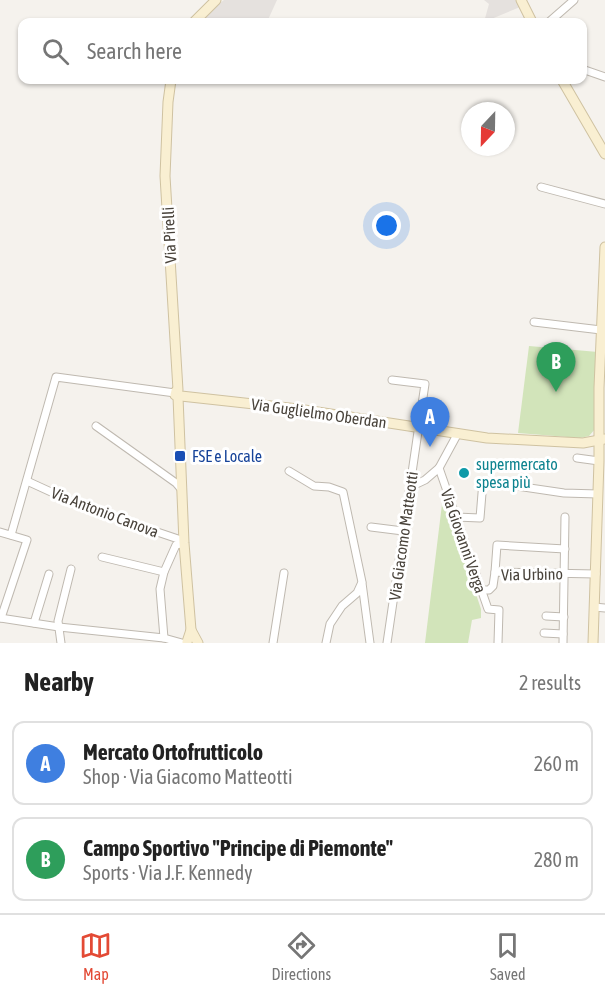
<!DOCTYPE html>
<html lang="en">
<head>
<meta charset="utf-8">
<style>
  :root { --surface:#fff; --page:#f2f2f2; --text:#222; --muted:#767676; --line:#e0e0e0; --accent:#e34a35 }
  body { margin:0; font-family:"Asap Condensed",sans-serif; background:var(--page); color:var(--text) }
  .compass { position:absolute; left:461px; top:102px; width:54px; height:54px; border-radius:50%; background:var(--surface); box-shadow:0 2px 4px #0004; rotate:202deg }
  .you { position:absolute; left:387px; top:226px; width:21px; height:21px; margin:-15px; border:4px solid #fff; border-radius:50%; background:#1a73e8; box-shadow:0 0 0 9px #1a73e833 }
  .badge { display:grid; place-items:center; width:39px; height:39px; border-radius:50%; background:var(--accent); color:#fff; font-size:20px; font-weight:700 }
  .pin { position:absolute; translate:-50% -50px; filter:drop-shadow(0 2px 3px #0008) }
  .pin::after { content:''; position:absolute; top:32px; width:21px; height:18px; background:inherit; clip-path:polygon(0 0,100% 0,50% 100%) }
  .list { margin:0; padding:0; list-style:none }
  h2 { display:flex; justify-content:space-between; align-items:center; height:78px; margin:0; padding:0 24px; font-size:26px }
  h2 small { font-size:20px; font-weight:400; color:var(--muted) }
  .list li { display:grid; grid-template-columns:39px 1fr auto; gap:18px; align-items:center; box-sizing:border-box; height:84px; margin:0 12px 12px; padding:0 12px; border:2px solid var(--line); border-radius:12px }
  .list b { display:block; font-size:22px; white-space:nowrap }
  .list p { margin:0; font-size:20px; white-space:nowrap; color:var(--muted) }
  .list em { font-size:20px; font-style:normal; color:var(--muted) }
  .icon { flex:none; width:33px; height:33px; fill:none; stroke:currentColor; stroke-width:2; stroke-linecap:round; stroke-linejoin:round }
  .map { position:relative; flex:none; width:605px; height:643px; overflow:hidden }
  .search { position:absolute; background:var(--surface); box-shadow:0 2px 4px #0004; left:18px; right:18px; top:18px; height:66px; display:flex; align-items:center; gap:15px; box-sizing:border-box; padding:0 21px; border-radius:12px; color:var(--muted); font-size:22px }
  .sheet { height:270px; background:var(--surface) }
  nav { display:flex; justify-content:space-around; align-items:center; box-sizing:border-box; height:84px; border-top:2px solid var(--line); background:var(--surface); font-size:16px; color:var(--muted) }
  nav a { display:grid; justify-items:center; gap:3px }
  nav .on { color:var(--accent) }
  .map>svg:first-child { display:block }
  .industrial { fill:#e5e1de }
  .green { fill:#d2e4ba }
  .lines { fill:none; stroke-linecap:round; stroke-linejoin:round }
  .street-casing { stroke:#bfb9b0; stroke-width:9 }
  .secondary-casing { stroke:#cfc2a1; stroke-width:11 }
  .street { stroke:#fff; stroke-width:7 }
  .secondary { stroke:#f9efd2; stroke-width:9 }
  .transit-dot { fill:#1a4fb4; stroke:#fff; stroke-width:2 }
  .culture-dot { fill:#0f9aa8; stroke:#fff; stroke-width:2 }
  .labels { text-anchor:middle; dominant-baseline:central; stroke-width:6; stroke-linejoin:round; paint-order:stroke }
  .street-label { font-size:16px; fill:#49433b; stroke:#fff }
  .transit-label { font-size:16px; fill:#164399; stroke:#fff; text-anchor:start }
  .culture-label { font-size:16px; fill:#0d838f; stroke:#fff; text-anchor:start }
</style>
</head>
<body>
<div class="map">
<svg width="605" height="643" viewBox="0 0 605 643">
  <rect width="100%" height="100%" fill="#f5f2ed"/>
  <!-- industrial -->
  <g class="industrial">
    <path d="M224 0H277L267 22H201L207 13Z"/>
    <path d="M484 0H517L520 7 484 22 489 4Z"/>
  </g>
  <!-- green -->
  <g class="green">
    <path d="M529 346 598 352 595 429 589 436 580 438 518 433Z"/>
    <path d="M443 496 481 609V618L472 620 468 643H425Z"/>
  </g>
  <g class="lines">
    <defs>
      <g id="street">
        <path d="M549 22 574 0"/>
        <path d="M582 69 605 77"/>
        <path d="M541 187 605 204"/>
        <path d="M534 322 601 330"/>
        <path d="M96 426 176 483 182 490"/>
        <path d="M458 433 439 468 488 609 499 610 498 643"/>
        <path d="M577 458 599 461"/>
        <path d="M289 471 314 486 329 487 343 492 362 582 357 593 342 606 330 624 326 643"/>
        <path d="M27 481 86 508 184 541"/>
        <path d="M410 487 425 480 439 468"/>
        <path d="M456 517 480 518 483 481 564 493 598 494"/>
        <path d="M371 527 403 531"/>
        <path d="M0 532 27 540 1 618"/>
        <path d="M11 535 56 377 175 393"/>
        <path d="M102 557 164 572"/>
        <path d="M495 572 497 545 565 549"/>
        <path d="M362 583 370 643"/>
        <path d="M480 590H489L493 586 495 572 596 574"/>
        <path d="M594 607 605 608"/>
        <path d="M546 616 564 617"/>
        <path d="M0 618 59 627 164 638 182 643"/>
        <path d="M34 623 49 574"/>
        <path d="M544 633 563 634"/>
        <path d="M164 638 160 589 164 572 176 545 184 543"/>
        <path d="M61 643 58 621 71 569"/>
        <path d="M273 643 284 573"/>
        <path d="M387 643 425 384 392 380"/>
        <path d="M563 643 565 517"/>
      </g>
      <g id="secondary">
        <path d="M521 0 532 22"/>
        <path d="M194 22 216 0"/>
        <path d="M171 80 168 102 165 176 178 390"/>
        <path d="M562 80 605 154"/>
        <path d="M176 391 175 395 178 397 184 543 191 630 198 643"/>
        <path d="M181 396 298 409 487 438 583 443 605 439"/>
        <path d="M187 642 191 630"/>
        <path d="M593 643 599 461V388L605 247"/>
      </g>
    </defs>
    <!-- street casing -->
    <use href="#street" class="street-casing"/>
    <!-- secondary casing -->
    <use href="#secondary" class="secondary-casing"/>
    <!-- street -->
    <use href="#street" class="street"/>
    <!-- secondary -->
    <use href="#secondary" class="secondary"/>
  </g>
  <!-- markers -->
  <rect class="transit-dot" x="174" y="450" width="12" height="12" rx="3"/>
  <circle class="culture-dot" cx="464" cy="473" r="6"/>
  <g class="labels">
    <!-- street labels -->
    <g class="street-label">
      <text transform="translate(169 235) rotate(-93)">Via Pirelli</text>
      <text transform="translate(319 413) rotate(8)">Via Guglielmo Oberdan</text>
      <text transform="translate(105 512) rotate(21)">Via Antonio Canova</text>
      <text transform="translate(403 536) rotate(-82)">Via Giacomo Matteotti</text>
      <text transform="translate(464 541) rotate(71)">Via Giovanni Verga</text>
      <text transform="translate(532 574) rotate(-1)">Via Urbino</text>
    </g>
    <!-- transit labels -->
    <g class="transit-label">
      <text x="192" y="456">FSE e Locale</text>
    </g>
    <!-- culture labels -->
    <g class="culture-label">
      <text x="476" y="464">supermercato<tspan x="476" dy="18">spesa più</tspan></text>
    </g>
  </g>
</svg>
<svg class="compass" viewBox="-18 -18 36 36"><path d="M0-13l5 13h-10z" fill="#e53935"/><path d="M0 13l5-13h-10z" fill="#767676"/></svg>
<div class="you"></div>
<div class="pin badge" style="left:430px;top:447px;background:#3f7fe0">A</div>
<div class="pin badge" style="left:556px;top:392px;background:#2e9e5b">B</div>
<div class="search"><svg class="icon" aria-label="search" viewBox="0 0 24 24"><circle cx="10" cy="10" r="6"/><path d="M15 15l6 6"/></svg>Search here</div>
</div>
<section class="sheet">
<h2>Nearby<small>2 results</small></h2>
<ul class="list">
<li><span class="badge" style="background:#3f7fe0">A</span><div><b>Mercato Ortofrutticolo</b><p>Shop · Via Giacomo Matteotti</p></div><em>260 m</em></li>
<li><span class="badge" style="background:#2e9e5b">B</span><div><b>Campo Sportivo &quot;Principe di Piemonte&quot;</b><p>Sports · Via J.F. Kennedy</p></div><em>280 m</em></li>
</ul>
</section>
<nav>
<a class="on"><svg class="icon" aria-label="map" viewBox="0 0 24 24"><path d="M3 6l6-2 6 2 6-2v14l-6 2-6-2-6 2zM9 4v14M15 6v14"/></svg>Map</a>
<a><svg class="icon" aria-label="directions" viewBox="0 0 24 24"><path d="M12 3l9 9-9 9-9-9zM9 14v-3h6M13 9l2 2-2 2"/></svg>Directions</a>
<a><svg class="icon" aria-label="saved" viewBox="0 0 24 24"><path d="M7 4h10v16l-5-4-5 4z"/></svg>Saved</a>
</nav>
</body>
</html>
